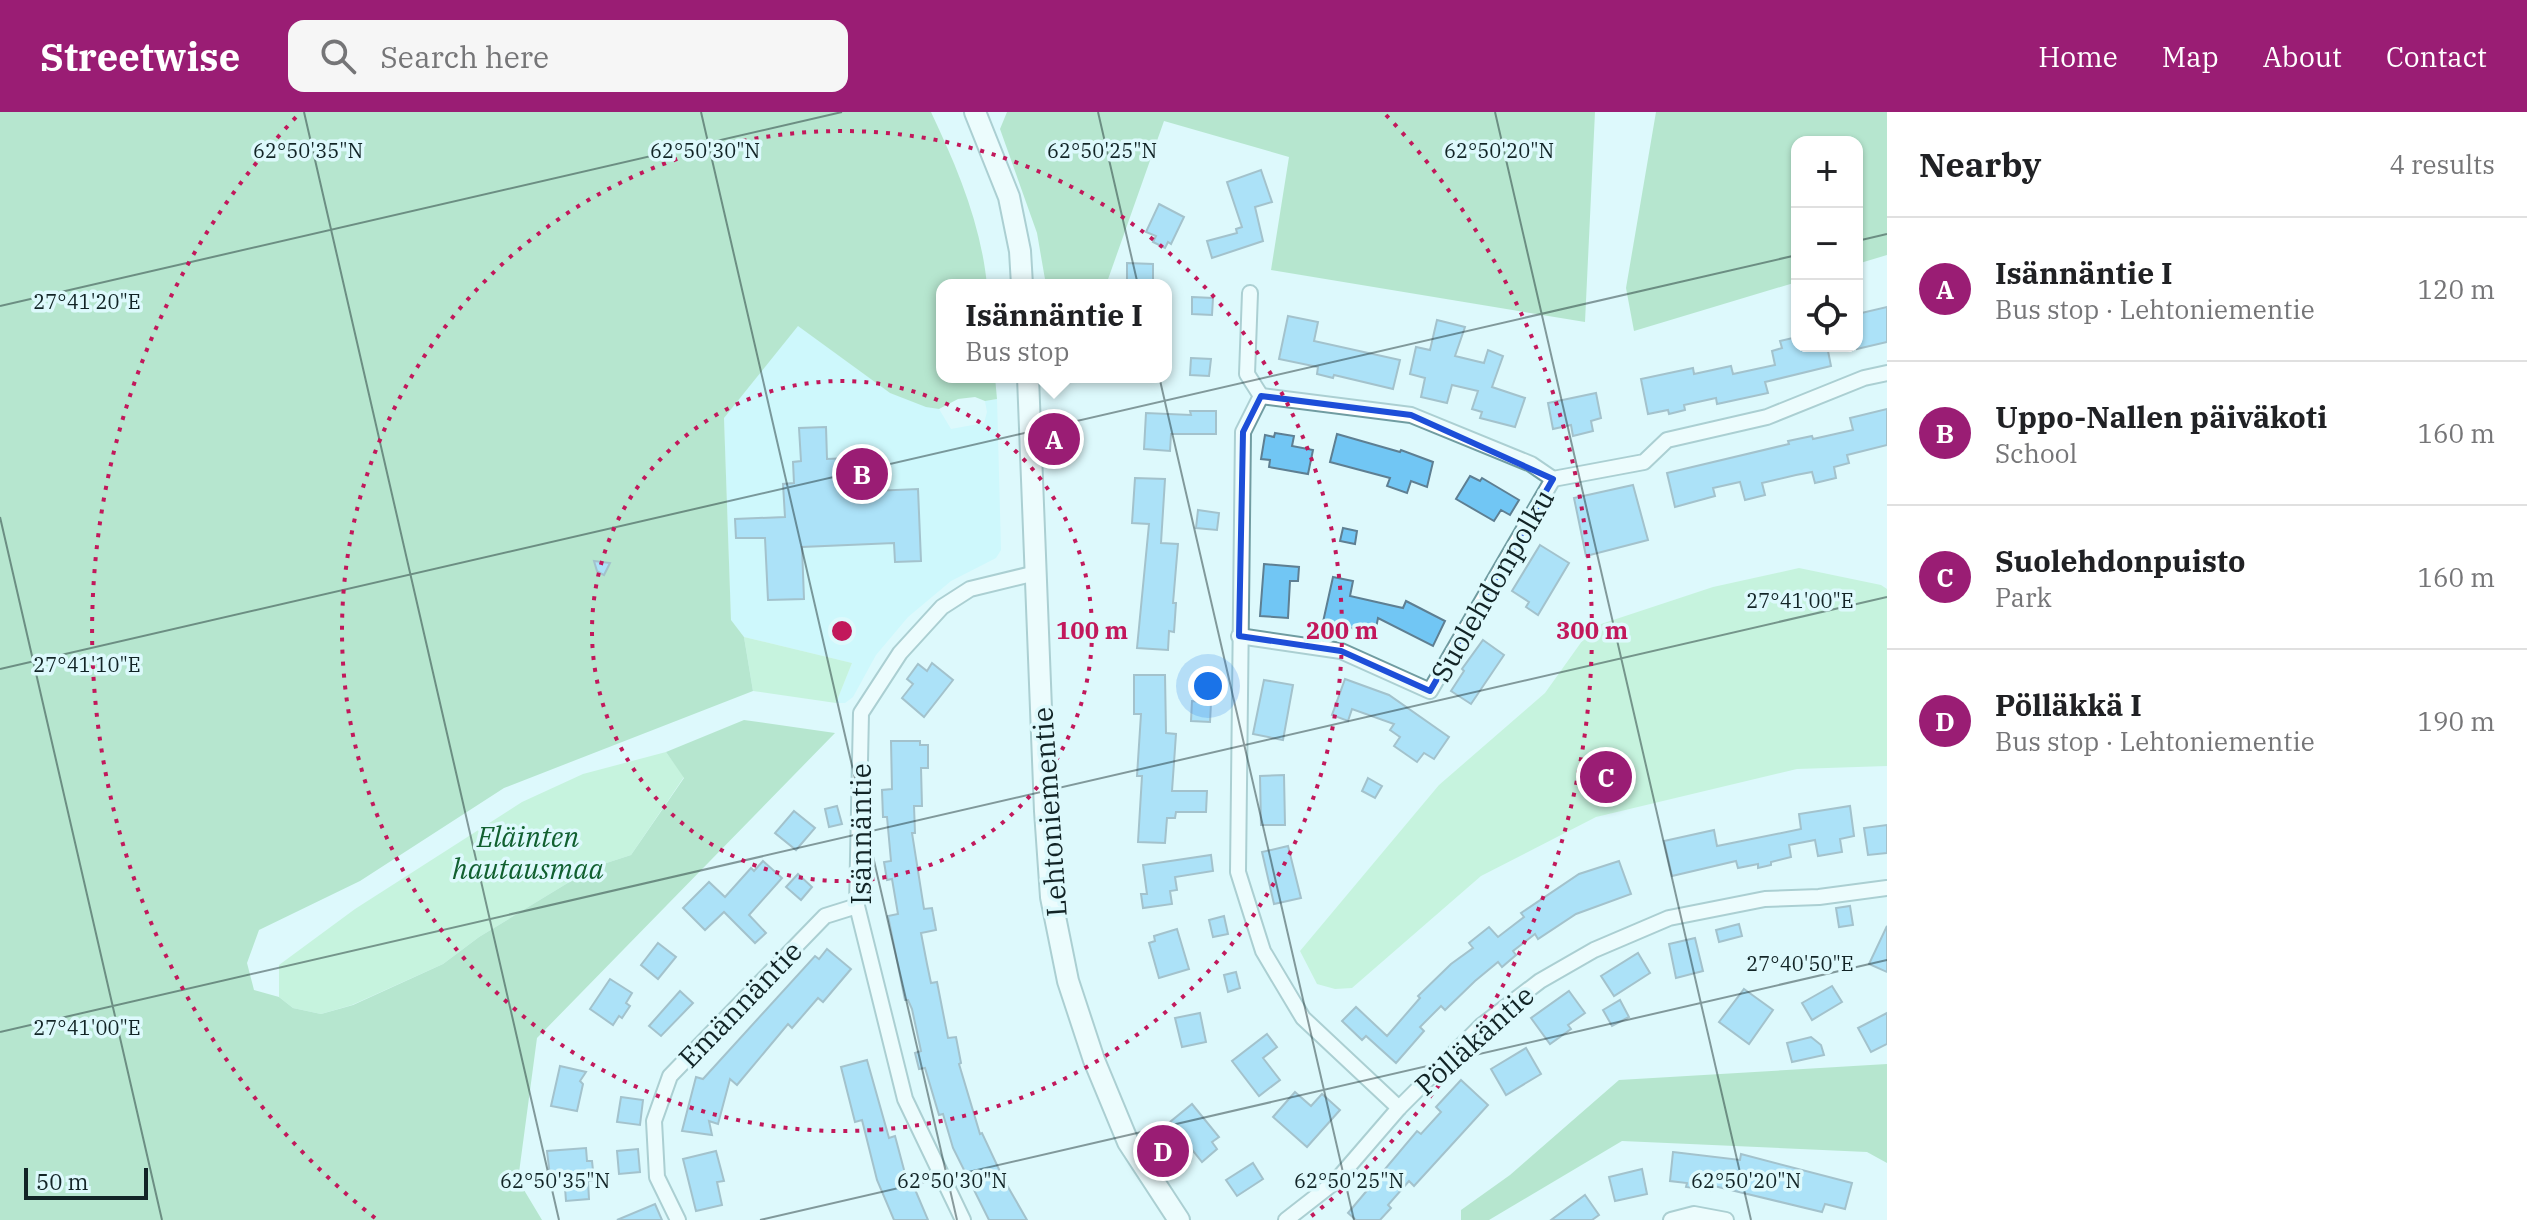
<!DOCTYPE html>
<html lang="en">
<head>
<meta charset="utf-8">
<style>
  :root { --surface:#fff; --page:#f6f6f6; --text:#202124; --muted:#757577; --line:#e0e0e0; --accent:#9a1d74 }
  body { margin:0; font-family:"IBM Plex Serif",serif; background:var(--page); color:var(--text) }
  .controls { position:absolute; right:24px; top:24px; display:grid; overflow:hidden; border-radius:16px; box-shadow:0 2px 6px #0004 }
  .controls button { width:72px; height:72px; display:grid; place-items:center; padding:0; border:0; border-bottom:2px solid var(--line); background:var(--surface); color:var(--text); font:40px sans-serif }
  .scale { position:absolute; left:24px; bottom:20px; width:124px; box-sizing:border-box; padding-left:8px; border:4px solid #122426; border-top:0; font-size:22px; line-height:28px; white-space:nowrap; color:#122426; -webkit-text-stroke:6px #ddf9fc; paint-order:stroke }
  .you { position:absolute; left:1208px; top:574px; width:28px; height:28px; margin:-20px; border:6px solid #fff; border-radius:50%; background:#1a73e8; box-shadow:0 0 0 12px #1a73e833 }
  .badge { display:grid; place-items:center; width:52px; height:52px; border-radius:50%; background:var(--accent); color:#fff; font-size:26px; font-weight:700 }
  .pin { position:absolute; translate:-50% -50%; border:4px solid #fff; box-shadow:0 2px 8px #0006 }
  .popup { position:absolute; left:936px; top:167px; width:236px; height:104px; box-sizing:border-box; display:grid; place-content:center; border-radius:16px; background:var(--surface); filter:drop-shadow(0 2px 6px #0005); font-size:26px; white-space:nowrap; color:var(--muted) }
  .popup b { font-size:30px; color:var(--text) }
  .popup::after { content:''; position:absolute; left:50%; top:100%; margin-left:-16px; border:16px solid transparent; border-top-color:var(--surface) }
  .list { margin:0; padding:0; list-style:none }
  h2 { display:flex; justify-content:space-between; align-items:center; height:104px; margin:0; padding:0 32px; font-size:34px }
  h2 small { font-size:26px; font-weight:400; color:var(--muted) }
  .list li { display:grid; grid-template-columns:52px 1fr auto; gap:24px; align-items:center; box-sizing:border-box; height:144px; padding:0 32px; border-top:2px solid var(--line) }
  .list b { display:block; font-size:30px; white-space:nowrap }
  .list p { margin:0; font-size:26px; white-space:nowrap; color:var(--muted) }
  .list em { font-size:26px; font-style:normal; color:var(--muted) }
  .icon { flex:none; width:44px; height:44px; fill:none; stroke:currentColor; stroke-width:2; stroke-linecap:round; stroke-linejoin:round }
  .map { position:relative; flex:none; width:1887px; height:1108px; overflow:hidden }
  header { display:flex; align-items:center; gap:48px; box-sizing:border-box; height:112px; padding:0 40px; background:var(--accent); color:#fff }
  header strong { font-size:38px }
  nav { display:flex; gap:44px; margin-inline-start:auto; font-size:28px }
  .search { width:560px; height:72px; background:var(--page); display:flex; align-items:center; gap:20px; box-sizing:border-box; padding:0 28px; border-radius:16px; color:var(--muted); font-size:30px }
  main { display:flex }
  aside { flex:1; background:var(--surface) }
  .map>svg:first-child { display:block }
  .built { fill:#bcf5fc }
  .green { fill:#acebba }
  .forest { fill:#88cf99 }
  .building { fill:#71c6f4; stroke:#5e7f92; stroke-width:2 }
  .lines { fill:none; stroke-linecap:round; stroke-linejoin:round }
  .street-casing { stroke:#709ca1; stroke-width:18 }
  .secondary-casing { stroke:#709ca1; stroke-width:24 }
  .street { stroke:#fff; stroke-width:14 }
  .secondary { stroke:#fff; stroke-width:20 }
  .marked { fill:none; stroke:#1d4ed8; stroke-width:6; stroke-linejoin:round }
  .ticks { fill:none; stroke:#122426; stroke-width:2; stroke-opacity:0.45 }
  .ring { fill:none; stroke:#c2185b; stroke-width:4; stroke-dasharray:4 8 }
  .labels { text-anchor:middle; dominant-baseline:central; stroke-width:7; stroke-linejoin:round; paint-order:stroke }
  .street-label { font-size:28px; fill:#122426; stroke:#ddf9fc }
  .park-label { font-size:28px; font-style:italic; fill:#116030; stroke:#ddf9fc }
  .ticks-label { font-size:20px; text-anchor:middle; fill:#122426; stroke:#ddf9fc; stroke-width:7; stroke-linejoin:round; paint-order:stroke }
  .centre { fill:#c2185b; stroke:#ddf9fc; stroke-width:4 }
  .ring-label { font-size:24px; text-anchor:middle; font-weight:bold; fill:#c2185b; stroke:#ddf9fc; stroke-width:7; stroke-linejoin:round; paint-order:stroke }
</style>
</head>
<body>
<header>
<strong>Streetwise</strong>
<div class="search"><svg class="icon" aria-label="search" viewBox="0 0 24 24"><circle cx="10" cy="10" r="6"/><path d="M15 15l6 6"/></svg>Search here</div>
<nav><a>Home</a><a>Map</a><a>About</a><a>Contact</a></nav>
</header>
<main>
<div class="map">
<svg width="1887" height="1108" viewBox="0 0 1887 1108">
  <rect width="100%" height="100%" fill="#ddf9fc"/>
  <!-- built -->
  <path class="built" d="M798 213 890 281 939 297 951 317 984 311 987 300 985 289 997 287 1001 438 996 446 951 469 908 505 876 543 853 585 845 591H836L852 551 744 525 731 509 724 306Z"/>
  <!-- green -->
  <g class="green">
    <path d="M1799 456 1881 473 1887 477V654L1797 657 1596 705 1481 764 1352 876 1335 877 1317 872 1300 839 1439 673 1545 581 1592 515 1713 475Z"/>
    <path d="M744 525 852 551 836 591 753 579Z"/>
    <path d="M666 640 684 665 631 743 594 755 479 825 443 852 352 893 321 902 293 896 279 885V853L355 797 522 690 583 662Z"/>
  </g>
  <!-- forest -->
  <g class="forest">
    <path d="M0 0H931C957 55 981 112 987 173H942V265H995L997 287 985 289 975 285 958 287 939 297 926 295 890 281 798 214 724 306 731 508 744 525 753 579 504 676 360 769 259 818 247 851 254 878 279 885 293 896 321 902 353 893 443 852 479 825 594 755 631 743 684 666 666 640 744 608 835 621 537 926 518 1068 542 1108H0Z"/>
    <path d="M1007 0H1595L1585 210 1271 158 1289 45 1164 9 1106 173H1046L1037 121 1000 17Z"/>
    <path d="M1656 0H1887V143L1857 152V30H1797V170L1634 219 1626 176Z"/>
    <path d="M1887 952V1051L1867 1040 1622 1029 1489 1108H1461V1098L1510 1063 1619 968Z"/>
  </g>
  <!-- building -->
  <g class="building">
    <path d="M1261 58 1272 90 1255 95 1263 129 1212 146 1207 129 1237 121 1236 117 1242 115 1227 70Z"/>
    <path d="M1159 92 1184 105 1171 132 1168 130 1165 136 1153 130 1156 124 1146 120Z"/>
    <path d="M1127 151 1153 152V173H1127Z"/>
    <path d="M1192 185 1213 186 1212 203 1192 202Z"/>
    <path d="M1887 195V230L1857 237V202Z"/>
    <path d="M1288 204 1318 210 1314 229 1400 248 1393 277 1334 263 1333 266 1317 262 1318 255 1279 247Z"/>
    <path d="M1437 208 1465 215 1455 244 1484 251 1488 238 1503 244 1492 275 1525 286 1515 315 1480 306 1482 300 1472 297 1478 279 1452 273 1447 291 1421 285 1425 266 1410 262 1416 235 1430 238Z"/>
    <path d="M1797 225V234H1827L1831 254 1765 270 1768 281 1717 292 1716 286 1684 293 1685 298 1669 302 1668 298 1648 302 1641 267 1693 256 1694 262 1731 254 1733 262 1775 253 1772 239 1782 236 1780 229Z"/>
    <path d="M1191 246 1211 247 1209 264 1190 263Z"/>
    <path d="M1596 281 1601 306 1591 309 1593 319 1573 324 1571 313 1553 317 1548 291Z"/>
    <path d="M1887 297V333L1847 343 1849 351 1834 355 1836 366 1815 371 1812 360 1796 363 1762 371 1765 383 1745 388 1740 370 1713 376 1715 384 1675 395 1667 361 1789 332 1788 329 1812 324 1813 327 1853 318 1850 306Z"/>
    <path d="M1190 299H1216V322H1171L1170 339 1144 337 1146 301 1191 303Z"/>
    <path d="M826 315 827 347 872 345 873 379 918 377 921 449 895 450 894 431 802 435 804 487 768 488 765 426H736L735 407 785 405 783 372 794 371 793 350 801 349 799 316Z"/>
    <path d="M1275 321 1294 324 1292 334 1313 338 1308 362 1269 355 1270 348 1261 347 1265 323 1274 325Z"/>
    <path d="M1337 322 1400 340 1401 338 1433 350 1427 375 1411 369 1407 381 1387 374 1390 366 1330 350Z"/>
    <path d="M1470 364 1480 369 1482 366 1519 388 1510 403 1501 398 1494 409 1456 387Z"/>
    <path d="M1135 366 1165 367 1161 431 1178 432 1173 491H1176L1174 520 1169 519 1168 538 1137 536 1149 412 1132 411Z"/>
    <path d="M1633 373 1648 428 1586 444 1574 386Z"/>
    <path d="M1198 398 1219 401 1217 418 1196 416Z"/>
    <path d="M1343 416 1357 419 1355 432 1340 429Z"/>
    <path d="M1540 433 1569 451 1538 503 1526 495 1529 490 1512 479Z"/>
    <path d="M594 449 610 451 604 463 597 459Z"/>
    <path d="M1264 452 1299 455 1298 469H1290L1288 506 1260 504Z"/>
    <path d="M1333 465 1353 469 1350 484 1403 496 1406 489 1445 509 1433 534 1378 506 1375 521 1323 510Z"/>
    <path d="M1483 528 1504 543 1471 592 1451 579 1464 559 1462 557Z"/>
    <path d="M932 551 953 568 924 605 902 586 913 572 907 567 918 552 927 559Z"/>
    <path d="M1134 563H1165L1166 621 1176 622 1172 679H1207L1206 700H1176L1175 706H1167L1165 731 1138 730 1142 664H1137L1141 602H1134Z"/>
    <path d="M1345 567 1389 583 1449 625 1434 647 1424 641 1417 650 1394 634 1400 625 1390 618 1394 612 1352 597 1348 609 1332 603Z"/>
    <path d="M1264 568 1293 573 1283 628 1253 622Z"/>
    <path d="M1192 589 1211 591 1210 610 1191 609Z"/>
    <path d="M891 629H920V633H928V656H921L922 694H914L915 721H912L924 797 932 796 936 818 921 821 927 852 931 871 937 870 948 926 956 925 961 951 959 952 980 1022 982 1021 1004 1068 1027 1108H989L953 1036 943 1002 939 1003 925 956 919 957 915 941 921 939 912 897 908 888H905L888 804 898 802 892 767 887 768 884 750 891 749 887 705H883L882 678 892 677Z"/>
    <path d="M1284 663 1285 713H1261L1260 664Z"/>
    <path d="M1368 666 1382 674 1375 686 1362 679Z"/>
    <path d="M837 694 842 712 829 715 825 697Z"/>
    <path d="M1850 694 1854 724 1840 727 1842 740 1818 744 1815 728 1789 733 1791 745 1771 750V753L1758 756V752L1738 756 1736 749 1672 764 1664 729 1714 718 1717 734 1801 717 1799 702Z"/>
    <path d="M794 699 815 716 796 738 775 721Z"/>
    <path d="M1887 713V741L1868 743 1864 716Z"/>
    <path d="M1288 734 1301 786 1274 792 1262 740Z"/>
    <path d="M1211 743 1213 759 1175 765 1177 778 1170 779 1172 792 1143 796 1141 782H1147L1143 753Z"/>
    <path d="M763 749 782 766 749 803 766 821 755 831 724 800 705 818 683 796 709 770 725 785 751 756 754 759Z"/>
    <path d="M1619 749 1631 782 1576 802 1538 827 1535 822 1513 839 1516 843 1502 855 1498 850 1475 869 1445 898 1441 894 1420 915 1424 919 1396 951 1366 924 1362 928 1342 909 1356 895 1387 924 1420 886 1418 884 1451 852 1473 836 1469 831 1489 815 1498 825 1524 805 1521 801 1579 762Z"/>
    <path d="M798 762 812 775 801 788 786 775Z"/>
    <path d="M1850 794 1853 813 1839 815 1836 796Z"/>
    <path d="M1224 804 1228 822 1213 825 1209 808Z"/>
    <path d="M1739 812 1742 824 1719 830 1716 818Z"/>
    <path d="M1887 814V860L1869 852Z"/>
    <path d="M1177 817 1189 857 1159 866 1149 831 1155 829 1154 824Z"/>
    <path d="M1695 826 1703 859 1676 866 1669 832Z"/>
    <path d="M658 831 676 845 658 867 641 853Z"/>
    <path d="M827 837 851 857 823 890 818 886 792 916 788 912 737 973 730 967 718 1012 709 1009 712 1023 682 1019 696 965 703 967 815 844 819 847Z"/>
    <path d="M1638 841 1650 861 1614 884 1601 864Z"/>
    <path d="M1236 860 1240 876 1228 880 1224 863Z"/>
    <path d="M610 867 632 881 626 891 630 894 622 906 619 904 613 913 590 897Z"/>
    <path d="M1832 874 1842 890 1812 908 1802 891Z"/>
    <path d="M1744 877 1773 898 1749 932 1719 910Z"/>
    <path d="M680 879 693 891 661 924 649 914Z"/>
    <path d="M1569 879 1585 901 1568 913 1571 917 1550 932 1531 906Z"/>
    <path d="M1620 888 1629 905 1612 914 1603 898Z"/>
    <path d="M1200 901 1206 930 1182 935 1175 906Z"/>
    <path d="M1887 901V932L1871 940 1858 916Z"/>
    <path d="M1267 922 1277 935 1263 946 1280 968 1259 984 1232 949Z"/>
    <path d="M1811 925 1821 933 1824 943 1792 950 1787 931Z"/>
    <path d="M1526 936 1541 962 1506 983 1491 957Z"/>
    <path d="M867 948 889 1026 895 1024 907 1069 911 1068 928 1108H894L877 1068 862 1008 855 1010 841 955Z"/>
    <path d="M560 954 586 960 580 969 583 972 577 999 551 994Z"/>
    <path d="M1461 968 1488 993 1414 1074 1409 1069 1388 1093 1391 1096 1380 1108H1356L1348 1101 1417 1019 1421 1022 1441 1000 1436 995Z"/>
    <path d="M1295 980 1311 994 1322 982 1340 998 1307 1035 1273 1005Z"/>
    <path d="M621 985 643 988 640 1013 617 1010Z"/>
    <path d="M1192 992 1219 1025 1212 1030 1217 1037 1202 1050 1170 1010Z"/>
    <path d="M586 1036 587 1049H592L594 1068 588 1069 589 1087 566 1089 564 1063 550 1064 547 1039Z"/>
    <path d="M638 1037 640 1060 619 1062 617 1039Z"/>
    <path d="M716 1039 724 1069 717 1070 722 1093 696 1099 683 1047Z"/>
    <path d="M1673 1040 1740 1048 1741 1042 1852 1071 1845 1097 1825 1092 1822 1100 1710 1073V1078L1686 1075 1687 1071 1670 1069Z"/>
    <path d="M1253 1051 1263 1067 1237 1084 1226 1068Z"/>
    <path d="M1642 1057 1647 1082 1615 1089 1609 1065Z"/>
    <path d="M1585 1083 1599 1103 1592 1108H1551Z"/>
    <path d="M655 1092 662 1108H617Z"/>
  </g>
  <g class="lines">
    <defs>
      <g id="street">
        <path d="M1250 181 1247 262 1261 284 1243 320 1238 760 1263 839 1303 906 1399 996"/>
        <path d="M1261 284 1411 303 1531 352 1553 367 1644 350 1667 328 1767 305 1864 266 1887 261"/>
        <path d="M1239 524 1341 539 1430 579 1553 367"/>
        <path d="M678 1108 657 1065 654 1009 670 964 825 804 857 794"/>
        <path d="M963 1108 905 987 857 794 861 601 900 541 942 495 970 477 1036 461"/>
        <path d="M1286 1108 1336 1069 1399 996 1481 914 1540 869 1594 838 1669 806 1765 787 1819 785 1887 776"/>
        <path d="M1671 1108 1694 1102 1726 1108"/>
      </g>
      <g id="secondary">
        <path d="M975 0 1009 85 1020 139 1022 173"/>
        <path d="M1028 265 1045 699 1051 785 1068 869 1094 948 1128 1030 1179 1108"/>
      </g>
    </defs>
    <!-- street casing -->
    <use href="#street" class="street-casing"/>
    <!-- secondary casing -->
    <use href="#secondary" class="secondary-casing"/>
    <!-- street -->
    <use href="#street" class="street"/>
    <!-- secondary -->
    <use href="#secondary" class="secondary"/>
  </g>
  <!-- marked area -->
  <path d="M0 0H1887V1108H0ZM1261 284 1411 303 1553 367 1430 579 1341 539 1239 524 1243 320Z" fill="#ddf9fc" fill-opacity=".55" fill-rule="evenodd"/>
  <path class="marked" d="M1261 284 1411 303 1553 367 1430 579 1341 539 1239 524 1243 320Z"/>
  <!-- ticks -->
  <path class="ticks" d="M304 0 559 1108M701 0 957 1108M1098 0 1354 1108M1495 0 1751 1108M1857 129 1887 122M0 194 842 0M0 405 162 1108M0 557 1797 143M0 920 1887 485M760 1108 1887 848"/>
  <!-- distance rings -->
  <g class="ring">
    <circle cx="842" cy="519" r="250"/>
    <circle cx="842" cy="519" r="500"/>
    <path d="M375 1106A750 750 0 0 1 298 3M1386 3A750 750 0 0 1 1309 1106"/>
  </g>
  <g class="labels">
    <!-- street labels -->
    <g class="street-label">
      <text transform="translate(1492 473) rotate(-60)">Suolehdonpolku</text>
      <text transform="translate(1049 700) rotate(-94)">Lehtoniementie</text>
      <text transform="translate(860 722) rotate(-90)">Isännäntie</text>
      <text transform="translate(740 892) rotate(-46)">Emännäntie</text>
      <text transform="translate(1474 928) rotate(-42)">Pölläkäntie</text>
    </g>
    <!-- park labels -->
    <g class="park-label">
      <text x="528" y="724">Eläinten<tspan x="528" dy="32">hautausmaa</tspan></text>
    </g>
  </g>
  <g class="ticks-label">
    <text x="308" y="46">62°50'35"N</text>
    <text x="705" y="46">62°50'30"N</text>
    <text x="1102" y="46">62°50'25"N</text>
    <text x="1499" y="46">62°50'20"N</text>
    <text x="87" y="197">27°41'20"E</text>
    <text x="1800" y="496">27°41'00"E</text>
    <text x="87" y="560">27°41'10"E</text>
    <text x="1800" y="859">27°40'50"E</text>
    <text x="87" y="923">27°41'00"E</text>
    <text x="555" y="1076">62°50'35"N</text>
    <text x="952" y="1076">62°50'30"N</text>
    <text x="1349" y="1076">62°50'25"N</text>
    <text x="1746" y="1076">62°50'20"N</text>
  </g>
  <circle cx="842" cy="519" r="12" class="centre"/>
  <g class="ring-label">
    <text x="1092" y="527">100 m</text>
    <text x="1342" y="527">200 m</text>
    <text x="1592" y="527">300 m</text>
  </g>
</svg>
<div class="controls">
<button>+</button>
<button>−</button>
<button><svg class="icon" aria-label="locate" viewBox="0 0 24 24"><circle cx="12" cy="12" r="6"/><path d="M12 2v4M12 18v4M2 12h4M18 12h4"/></svg></button>
</div>
<div class="scale">50 m</div>
<div class="you"></div>
<div class="pin badge" style="left:1054px;top:327px">A</div>
<div class="popup"><b>Isännäntie I</b>Bus stop</div>
<div class="pin badge" style="left:862px;top:362px">B</div>
<div class="pin badge" style="left:1606px;top:665px">C</div>
<div class="pin badge" style="left:1163px;top:1039px">D</div>
</div>
<aside>
<h2>Nearby<small>4 results</small></h2>
<ul class="list">
<li><span class="badge">A</span><div><b>Isännäntie I</b><p>Bus stop · Lehtoniementie</p></div><em>120 m</em></li>
<li><span class="badge">B</span><div><b>Uppo-Nallen päiväkoti</b><p>School</p></div><em>160 m</em></li>
<li><span class="badge">C</span><div><b>Suolehdonpuisto</b><p>Park</p></div><em>160 m</em></li>
<li><span class="badge">D</span><div><b>Pölläkkä I</b><p>Bus stop · Lehtoniementie</p></div><em>190 m</em></li>
</ul>
</aside>
</main>
</body>
</html>
